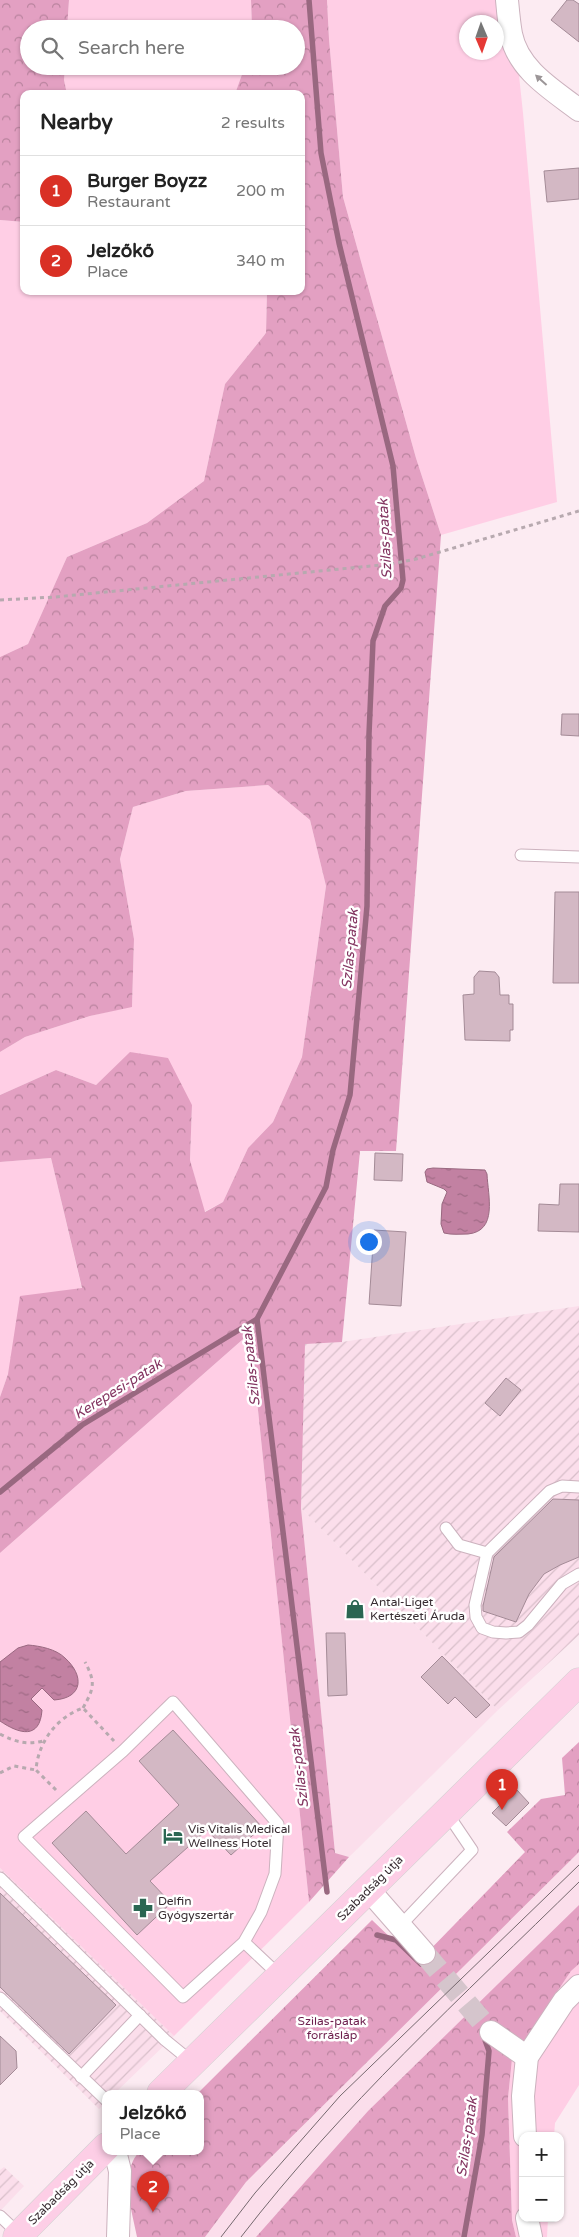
<!DOCTYPE html>
<html lang="en">
<head>
<meta charset="utf-8">
<style>
  :root { --surface:#fff; --page:#f2f2f2; --text:#222; --muted:#767676; --line:#e0e0e0; --accent:#d93025 }
  body { margin:0; font-family:"Varela Round",sans-serif; background:var(--page); color:var(--text) }
  .controls { position:absolute; right:15px; bottom:15px; display:grid; overflow:hidden; border-radius:10px; box-shadow:0 1px 4px #0004 }
  .controls button { width:45px; height:45px; display:grid; place-items:center; padding:0; border:0; border-bottom:1px solid var(--line); background:var(--surface); color:var(--text); font:25px sans-serif }
  .compass { position:absolute; left:459px; top:15px; width:45px; height:45px; border-radius:50%; background:var(--surface); box-shadow:0 1px 4px #0004; rotate:178deg }
  .you { position:absolute; left:368px; top:1241px; width:18px; height:18px; margin:-12px; border:4px solid #fff; border-radius:50%; background:#1a73e8; box-shadow:0 0 0 8px #1a73e833 }
  .badge { display:grid; place-items:center; width:32px; height:32px; border-radius:50%; background:var(--accent); color:#fff; font-size:16px; font-weight:700 }
  .pin { position:absolute; translate:-50% -41px; filter:drop-shadow(0 1px 2px #0008) }
  .pin::after { content:''; position:absolute; top:26px; width:18px; height:15px; background:inherit; clip-path:polygon(0 0,100% 0,50% 100%) }
  .popup { position:absolute; left:102px; top:2090px; width:102px; height:65px; box-sizing:border-box; display:grid; place-content:center; border-radius:10px; background:var(--surface); filter:drop-shadow(0 1px 4px #0005); font-size:16px; white-space:nowrap; color:var(--muted) }
  .popup b { font-size:19px; color:var(--text) }
  .popup::after { content:''; position:absolute; left:50%; top:100%; margin-left:-10px; border:10px solid transparent; border-top-color:var(--surface) }
  .list { margin:0; padding:0; list-style:none }
  h2 { display:flex; justify-content:space-between; align-items:center; height:65px; margin:0; padding:0 20px; font-size:21px }
  h2 small { font-size:16px; font-weight:400; color:var(--muted) }
  .list li { display:grid; grid-template-columns:32px 1fr auto; gap:15px; align-items:center; box-sizing:border-box; height:70px; padding:0 20px; border-top:1px solid var(--line) }
  .list b { display:block; font-size:19px; white-space:nowrap }
  .list p { margin:0; font-size:16px; white-space:nowrap; color:var(--muted) }
  .list em { font-size:16px; font-style:normal; color:var(--muted) }
  .icon { flex:none; width:28px; height:28px; fill:none; stroke:currentColor; stroke-width:2; stroke-linecap:round; stroke-linejoin:round }
  .map { position:relative; flex:none; width:579px; height:2237px; overflow:hidden }
  .search { position:absolute; background:var(--surface); box-shadow:0 1px 4px #0004; left:20px; top:20px; width:285px; height:55px; display:flex; align-items:center; gap:12px; box-sizing:border-box; padding:0 18px; border-radius:28px; color:var(--muted); font-size:19px }
  .panel { position:absolute; background:var(--surface); box-shadow:0 1px 4px #0004; left:20px; top:90px; width:285px; height:205px; border-radius:10px }
  .map>svg:first-child { display:block }
  .built { fill:#fbdeeb }
  .industrial { fill:url(#industrial-furrows) }
  .green { fill:#ffcee5; fill-rule:evenodd }
  .forest { fill:url(#forest-crowns) }
  .water { fill:url(#water-ripples); stroke:#996880 }
  .lines { fill:none; stroke-linecap:round; stroke-linejoin:round }
  .stream { stroke:#996880; stroke-width:5.5 }
  .building { fill:#d3b8c4; stroke:#a48b97 }
  .street-tunnel { stroke:#d5c5cc; stroke-width:22; stroke-dasharray:22 11; stroke-linecap:butt }
  .lane-casing { stroke:#ccb2be; stroke-width:13 }
  .street-casing { stroke:#ccb2be; stroke-width:24 }
  .primary-casing { stroke:#d3d1d2; stroke-width:29 }
  .path { stroke:#b7a9af; stroke-width:3; stroke-dasharray:4 4; stroke-linecap:butt }
  .lane { stroke:#fff; stroke-width:11 }
  .street { stroke:#fff; stroke-width:22 }
  .primary { stroke:#fdcee6; stroke-width:28 }
  .tram { stroke:#75686e; stroke-width:1 }
  .oneway { fill:#9c9698 }
  .labels { text-anchor:middle; dominant-baseline:central; stroke-width:5; stroke-linejoin:round; paint-order:stroke }
  .poi-label { font-size:12px; fill:#382d32; stroke:#fff; text-anchor:start }
  .street-label { font-size:12px; fill:#382d32; stroke:#fff }
  .park-label { font-size:12px; fill:#6d1f4d; stroke:#fff }
  .water-label { font-size:14px; font-style:italic; fill:#833460; stroke:#fff }
</style>
</head>
<body>
<div class="map">
<svg width="579" height="2237" viewBox="0 0 579 2237">
  <defs>
    <pattern id="industrial-furrows" width="10" height="10" patternUnits="userSpaceOnUse" patternTransform="scale(1.25)"><rect width="10" height="10" fill="#fbdeeb"/><path d="M-1 1l2-2M0 10L10 0M9 11l2-2" fill="none" stroke="#d8bfca"/></pattern>
    <pattern id="forest-crowns" width="20" height="18" patternUnits="userSpaceOnUse" patternTransform="scale(1.25)"><rect width="20" height="18" fill="#e3a0c2"/><path d="M2 6a3 3 0 1 1 6 0M12 15a3 3 0 1 1 6 0" fill="none" stroke="#b9839e"/></pattern>
    <pattern id="water-ripples" width="26" height="14" patternUnits="userSpaceOnUse" patternTransform="scale(1.25)"><rect width="26" height="14" fill="#c281a2"/><path d="M2 4q2-2 4 0t4 0M15 11q2-2 4 0t4 0" fill="none" stroke="#9f6a85"/></pattern>
  </defs>
  <rect width="100%" height="100%" fill="#fcebf2"/>
  <!-- built -->
  <g class="built">
    <path d="M301 1508 498 1710 349 1857 335 1853Z"/>
    <path d="M579 1852V1905L368 2111 256 2237H205L246 2182Z"/>
  </g>
  <!-- industrial -->
  <g class="industrial">
    <path d="M579 1306V1635L498 1710 301 1508 305 1343 342 1342Z"/>
    <path d="M0 1868 174 2036 115 2093H106L105 2103 99 2109 0 2011Z"/>
    <path d="M4 2167 24 2186 0 2211V2170Z"/>
  </g>
  <!-- green -->
  <g class="green">
    <path d="M69 0H251L252 29H67Z"/>
    <path d="M327 0H511L523 113 557 502 441 535 416 458 343 197 329 39ZM466 22H496V52H466Z"/>
    <path d="M65 66H245L235 94H67L64 80Z"/>
    <path d="M0 220 24 222V291H267L266 333 225 384 204 481 147 523 67 557 28 644 0 657Z"/>
    <path d="M268 785 310 820 326 886 302 1057 273 1122 248 1148 223 1202 204 1212 190 1160 192 1105 131 1052 96 1085 56 1070 0 1095V1052L25 1037 90 1016 132 1006 134 939 120 859 133 807 186 791Z"/>
    <path d="M51 1158 82 1289 8 1374 0 1397V1162Z"/>
    <path d="M250 1333 309 1902 174 2036 0 1868V1553Z"/>
    <path d="M579 1964V2085L555 2123 554 2136H523V2218H548L547 2237H516L512 2220 508 2098 512 2059 571 1971Z"/>
  </g>
  <!-- forest -->
  <g class="forest">
    <path d="M0 0H69L67 29H29V66H65L64 80 67 94H24V222L0 220Z"/>
    <path d="M251 0H327L329 39 343 197 416 458 441 535 396 1151H360L342 1342 305 1344 301 1508 335 1853 349 1857 309 1902 250 1333 0 1553V1397L8 1374 20 1296 82 1288 51 1158 0 1162V1095L56 1070 96 1085 130 1052 168 1058 192 1105 190 1160 205 1212 223 1202 248 1148 273 1122 302 1057 326 886 310 820 268 785 186 791 133 807 120 859 134 939 132 1007 90 1016 25 1037 0 1052V657L28 644 67 557 147 523 204 481 225 384 266 333 267 291H301V94H235L245 66H296V29H252Z"/>
    <path d="M579 1742V1852L246 2182 205 2237H137C132 2211 119 2172 140 2151H200V2093H198L372 1920 417 1963 525 1852 507 1832 541 1799 565 1795 562 1758Z"/>
    <path d="M579 1905V1964L571 1971 512 2059 508 2098 512 2220 516 2237H256L368 2111Z"/>
  </g>
  <!-- water -->
  <g class="water">
    <path d="M433 1168 485 1170 487 1174C488 1196 498 1231 468 1234 460 1234 452 1235 444 1233L441 1224 442 1204 447 1192 444 1189 427 1182 425 1172 427 1169Z"/>
    <path d="M28 1645C40 1646 56 1649 65 1658 84 1675 84 1698 54 1700L42 1688 31 1699 42 1710C40 1740 19 1734 0 1721V1662L18 1648Z"/>
  </g>
  <g class="lines">
    <!-- stream -->
    <g class="stream">
      <path d="M309 0 321 153 339 243 393 466 403 580 401 588 385 606 373 641 369 734 367 906 350 1095 333 1150 326 1187 257 1319 327 1892"/>
      <path d="M0 1492 82 1425 257 1319"/>
      <path d="M377 1935 396 1940 421 1964"/>
      <path d="M464 2237 482 2135 489 2051 485 2040"/>
    </g>
  </g>
  <!-- building -->
  <g class="building">
    <path d="M567 0H573L579 4V42L551 20Z"/>
    <path d="M579 168V199L547 202 544 171Z"/>
    <path d="M562 714H579V736L561 735Z"/>
    <path d="M555 892H579V983H553Z"/>
    <path d="M479 971 495 972 499 977 500 995H509V1004H513V1030H510V1041L465 1040 463 995 474 994V977Z"/>
    <path d="M375 1153 403 1154 402 1181 374 1180Z"/>
    <path d="M560 1184H579V1232L538 1231 539 1204 559 1205Z"/>
    <path d="M374 1230 406 1232 401 1306 369 1304Z"/>
    <path d="M506 1378 521 1390 500 1416 485 1403Z"/>
    <path d="M553 1499 579 1500V1557L560 1565 544 1574 529 1594 516 1622 483 1611V1606L494 1557Z"/>
    <path d="M326 1633H345L347 1695 328 1696Z"/>
    <path d="M442 1656 490 1705 476 1718 455 1697 448 1704 421 1677Z"/>
    <path d="M173 1730 262 1827 231 1855 207 1830 150 1881 171 1903 137 1935 52 1843 86 1811 126 1854 179 1805 139 1761Z"/>
    <path d="M516 1789 529 1803 506 1826 492 1813Z"/>
    <path d="M0 1893 116 2005 69 2054 0 1987Z"/>
    <path d="M0 2036 16 2051 17 2068 0 2085Z"/>
  </g>
  <g class="lines">
    <!-- street-tunnel -->
    <path class="street-tunnel" d="M424 1953 491 2032"/>
    <defs>
      <g id="lane">
        <path d="M521 855 579 857"/>
        <path d="M579 1487 562 1486 550 1491 487 1553 475 1605 476 1617 482 1628 493 1632 506 1633 519 1632 528 1625 562 1584 579 1574"/>
        <path d="M446 1528 459 1545 487 1553"/>
        <path d="M0 1878 165 2040 192 2062"/>
        <path d="M400 1926 472 1850 447 1813"/>
        <path d="M244 1942 261 1912 275 1874 278 1824 173 1702 123 1751 24 1837 183 1997 244 1942 280 1976"/>
        <path d="M0 1998 106 2100"/>
        <path d="M81 2077 140 2015"/>
        <path d="M0 2216 19 2234"/>
      </g>
      <g id="street">
        <path d="M507 0C508 11 509 23 511 34 518 70 553 90 579 110"/>
        <path d="M368 1889 424 1953"/>
        <path d="M491 2032 527 2057"/>
        <path d="M525 2136 523 2096 527 2057 564 2001 579 1986"/>
        <path d="M115 2151 120 2171 118 2237"/>
        <path d="M527 2218 531 2237"/>
      </g>
      <g id="primary">
        <path d="M161 2093 579 1682"/>
        <path d="M17 2237 106 2147"/>
      </g>
    </defs>
    <!-- lane casing -->
    <use href="#lane" class="lane-casing"/>
    <!-- street casing -->
    <use href="#street" class="street-casing"/>
    <!-- primary casing -->
    <use href="#primary" class="primary-casing"/>
    <!-- path -->
    <g class="path">
      <path d="M0 600 55 597 391 564 416 559 579 511"/>
      <path d="M83 1708C94 1688 96 1683 85 1662"/>
      <path d="M0 1734C15 1742 27 1745 43 1741"/>
      <path d="M0 1773 14 1766 36 1770"/>
      <path d="M56 1790 36 1770C38 1742 57 1717 83 1708L114 1741"/>
    </g>
    <!-- lane -->
    <use href="#lane" class="lane"/>
    <!-- street -->
    <use href="#street" class="street"/>
    <!-- primary -->
    <use href="#primary" class="primary"/>
    <!-- tram -->
    <g class="tram">
      <path d="M221 2237 255 2193 340 2096 579 1865"/>
      <path d="M241 2237C341 2107 463 1996 579 1882"/>
    </g>
  </g>
  <!-- one-way arrows -->
  <defs><path id="oneway-solid" d="M-6-.8H1V-3.2L6.5 0L1 3.2V.8H-6Z" transform="scale(1.25)"/></defs>
  <use class="oneway" href="#oneway-solid" transform="translate(541 80) rotate(-138)"/>
  <!-- icons -->
  <defs>
    <symbol id="shop-bare" viewBox="-9 -9 18 18"><path d="M-5-2.5h2.3a2.7 3.5 0 0 1 5.4 0H5L5.5 6h-11ZM-1.5-2.5h3a1.5 2.3 0 0 0-3 0Z" fill="#2a6652" stroke="#fff" stroke-width="2.5" paint-order="stroke"/></symbol>
    <symbol id="hotel-bare" viewBox="-9 -9 18 18"><path d="M-6-4.5h1.5V1H6V5H4.5V3h-9V5H-6ZM-4 0a1.8 1.8 0 1 1 3.6 0ZM.5 0V-2.5h3Q6-2.5 6 0Z" fill="#2a6652" stroke="#fff" stroke-width="2.5" paint-order="stroke"/></symbol>
    <symbol id="pharmacy-bare" viewBox="-9 -9 18 18"><path d="M-2-6h4v4h4v4h-4v4h-4v-4h-4v-4h4Z" fill="#2a6652" stroke="#fff" stroke-width="2.5" paint-order="stroke"/></symbol>
  </defs>
  <g fill-rule="evenodd">
    <use href="#shop-bare" x="341" y="1595" width="28" height="28"/>
    <use href="#hotel-bare" x="159" y="1822" width="28" height="28"/>
    <use href="#pharmacy-bare" x="129" y="1894" width="28" height="28"/>
  </g>
  <g class="labels">
    <!-- poi labels -->
    <g class="poi-label">
      <text x="370" y="1602">Antal-Liget<tspan x="370" dy="14">Kertészeti Áruda</tspan></text>
      <text x="188" y="1829">Vis Vitalis Medical<tspan x="188" dy="14">Wellness Hotel</tspan></text>
      <text x="158" y="1901">Delfin<tspan x="158" dy="14">Gyógyszertár</tspan></text>
    </g>
    <!-- street labels -->
    <g class="street-label">
      <text transform="translate(370 1888) rotate(-45)">Szabadság útja</text>
      <text transform="translate(61 2192) rotate(-45)">Szabadság útja</text>
    </g>
    <!-- park labels -->
    <g class="park-label">
      <text x="332" y="2021">Szilas-patak<tspan x="332" dy="14">forrásláp</tspan></text>
    </g>
    <!-- water labels -->
    <g class="water-label">
      <text transform="translate(385 539) rotate(-93)">Szilas-patak</text>
      <text transform="translate(350 949) rotate(-85)">Szilas-patak</text>
      <text transform="translate(251 1366) rotate(-96)">Szilas-patak</text>
      <text transform="translate(118 1389) rotate(-32)">Kerepesi-patak</text>
      <text transform="translate(299 1768) rotate(-97)">Szilas-patak</text>
      <text transform="translate(467 2137) rotate(-82)">Szilas-patak</text>
    </g>
  </g>
</svg>
<div class="controls">
<button>+</button>
<button>−</button>
</div>
<svg class="compass" viewBox="-18 -18 36 36"><path d="M0-13l5 13h-10z" fill="#e53935"/><path d="M0 13l5-13h-10z" fill="#767676"/></svg>
<div class="you"></div>
<div class="pin badge" style="left:502px;top:1810px">1</div>
<div class="pin badge" style="left:153px;top:2212px">2</div>
<div class="popup"><b>Jelzőkő</b>Place</div>
<div class="search"><svg class="icon" aria-label="search" viewBox="0 0 24 24"><circle cx="10" cy="10" r="6"/><path d="M15 15l6 6"/></svg>Search here</div>
<section class="panel">
<h2>Nearby<small>2 results</small></h2>
<ul class="list">
<li><span class="badge">1</span><div><b>Burger Boyzz</b><p>Restaurant</p></div><em>200 m</em></li>
<li><span class="badge">2</span><div><b>Jelzőkő</b><p>Place</p></div><em>340 m</em></li>
</ul>
</section>
</div>
</body>
</html>
